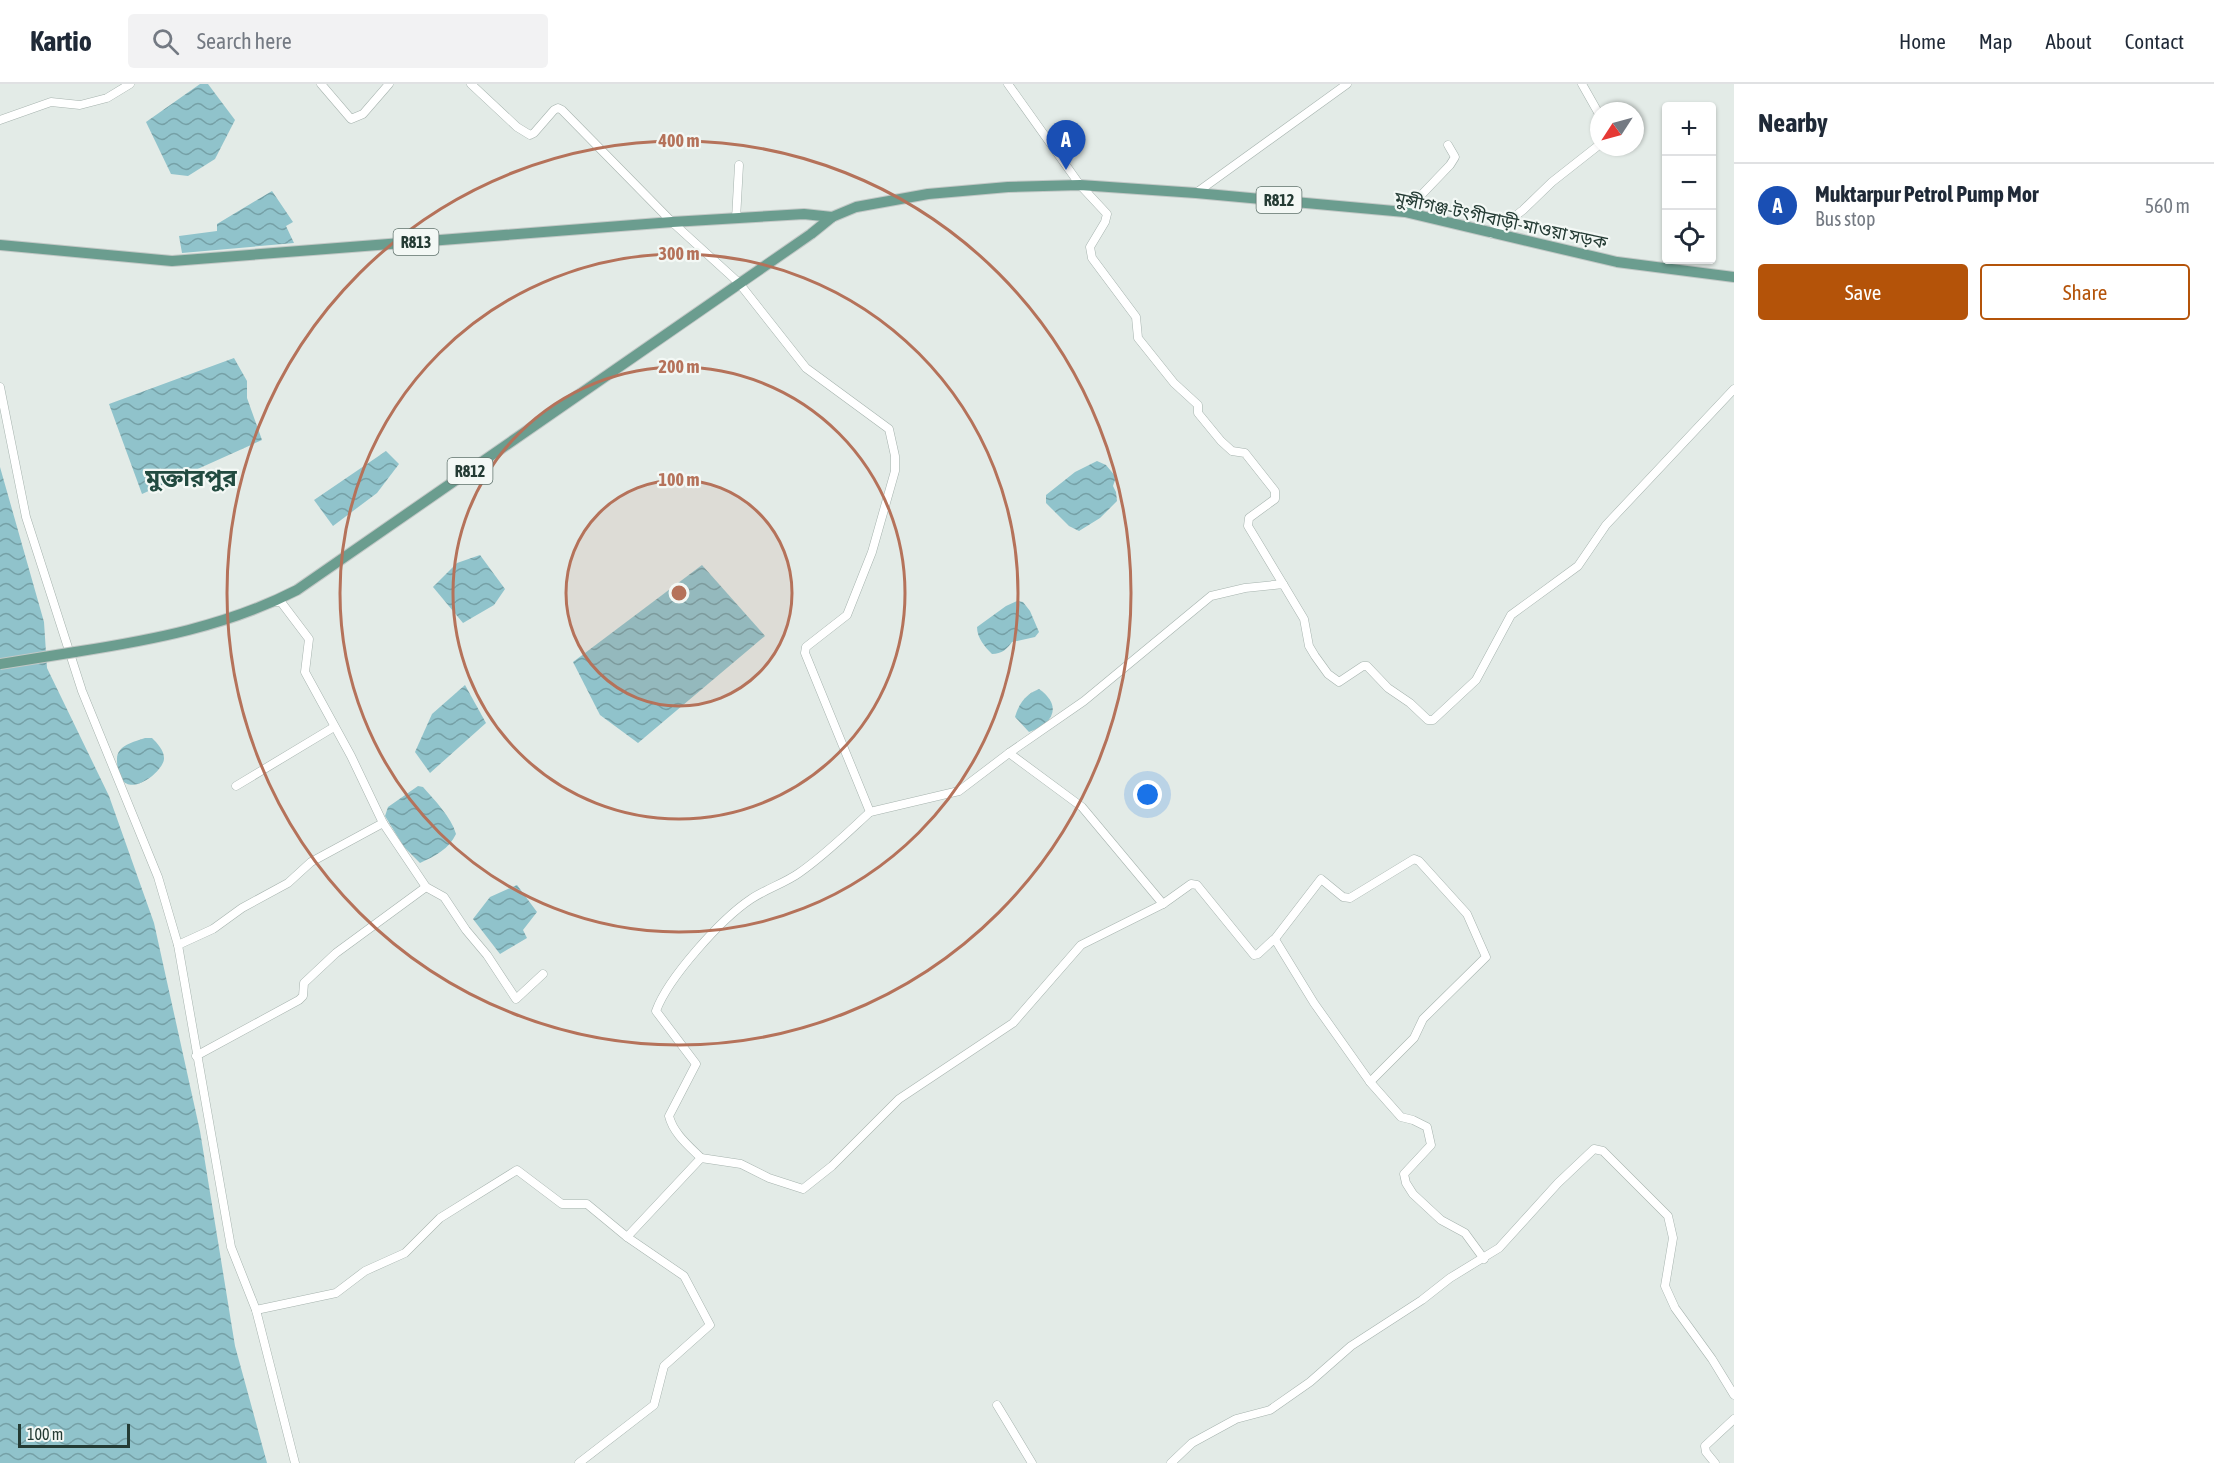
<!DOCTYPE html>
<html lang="en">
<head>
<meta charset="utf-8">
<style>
  :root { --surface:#fff; --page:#f2f2f3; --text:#1f2937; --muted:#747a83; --line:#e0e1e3; --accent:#b45309 }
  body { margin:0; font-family:"Asap Condensed","Noto Sans Bengali",sans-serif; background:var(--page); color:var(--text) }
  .controls { position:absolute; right:18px; top:18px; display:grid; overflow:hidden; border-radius:6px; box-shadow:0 2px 4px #0004 }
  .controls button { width:54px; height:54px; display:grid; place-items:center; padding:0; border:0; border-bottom:2px solid var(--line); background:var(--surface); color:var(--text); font:30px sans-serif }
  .compass { position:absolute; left:1590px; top:18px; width:54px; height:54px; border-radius:50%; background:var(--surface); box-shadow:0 2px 4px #0004; rotate:234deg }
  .scale { position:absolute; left:18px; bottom:15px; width:112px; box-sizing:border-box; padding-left:6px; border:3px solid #243b34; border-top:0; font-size:16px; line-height:21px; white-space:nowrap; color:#243b34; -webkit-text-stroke:4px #f3f8f5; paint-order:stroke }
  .you { position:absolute; left:1148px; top:711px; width:21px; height:21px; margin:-15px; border:4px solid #fff; border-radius:50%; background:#1a73e8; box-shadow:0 0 0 9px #1a73e833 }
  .badge { display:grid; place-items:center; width:39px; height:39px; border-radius:50%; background:var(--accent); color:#fff; font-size:20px; font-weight:700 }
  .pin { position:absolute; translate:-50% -50px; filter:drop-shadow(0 2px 3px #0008) }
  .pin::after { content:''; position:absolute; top:32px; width:21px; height:18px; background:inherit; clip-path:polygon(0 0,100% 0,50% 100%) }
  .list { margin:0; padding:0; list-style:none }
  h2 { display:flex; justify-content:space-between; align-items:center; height:78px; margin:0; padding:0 24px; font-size:26px }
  h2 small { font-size:20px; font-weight:400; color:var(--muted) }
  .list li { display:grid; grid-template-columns:39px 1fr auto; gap:18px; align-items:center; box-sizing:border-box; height:84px; padding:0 24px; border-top:2px solid var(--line) }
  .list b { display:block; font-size:22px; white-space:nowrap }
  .list p { margin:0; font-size:20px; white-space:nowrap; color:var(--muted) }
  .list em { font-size:20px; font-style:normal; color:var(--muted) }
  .actions { display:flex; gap:12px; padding:18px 24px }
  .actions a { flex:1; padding:14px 0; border:2px solid var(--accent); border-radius:6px; text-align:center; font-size:21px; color:var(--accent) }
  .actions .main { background:var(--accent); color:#fff }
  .icon { flex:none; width:33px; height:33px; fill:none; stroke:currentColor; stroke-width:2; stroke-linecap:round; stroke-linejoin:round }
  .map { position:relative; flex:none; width:1734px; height:1379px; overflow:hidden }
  header { display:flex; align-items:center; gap:36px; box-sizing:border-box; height:84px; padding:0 30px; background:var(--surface); border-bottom:2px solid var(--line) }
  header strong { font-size:28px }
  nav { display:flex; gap:33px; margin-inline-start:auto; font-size:21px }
  .search { width:420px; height:54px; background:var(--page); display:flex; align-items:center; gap:15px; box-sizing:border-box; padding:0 21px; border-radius:6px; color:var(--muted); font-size:22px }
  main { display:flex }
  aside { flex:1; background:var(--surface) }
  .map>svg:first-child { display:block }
  .water { fill:url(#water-waves) }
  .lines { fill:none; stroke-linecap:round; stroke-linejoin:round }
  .minor-casing { stroke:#a6b3ae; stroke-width:9 }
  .major-casing { stroke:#c2c8c6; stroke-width:12 }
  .minor { stroke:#fff; stroke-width:8 }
  .major { stroke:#6b9d8f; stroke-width:10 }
  .major-bridge-casing { stroke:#c2c8c6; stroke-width:12; stroke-linecap:butt }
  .major-bridge { stroke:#6b9d8f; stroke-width:10 }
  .ring { fill:none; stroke:#b5725a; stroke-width:3 }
  .labels { text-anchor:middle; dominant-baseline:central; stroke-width:4.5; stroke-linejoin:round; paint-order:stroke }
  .shield { fill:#f3f8f5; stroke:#62746e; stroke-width:1.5 }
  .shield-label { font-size:16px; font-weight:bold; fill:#243b34 }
  .street-label { font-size:18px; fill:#243b34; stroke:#f3f8f5 }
  .district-label { font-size:24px; font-weight:bold; fill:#224b40; stroke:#f3f8f5 }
  .centre { fill:#b5725a; stroke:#f3f8f5; stroke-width:3 }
  .ring-label { font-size:18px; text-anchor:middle; font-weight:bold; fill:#b5725a; stroke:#f3f8f5; stroke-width:4.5; stroke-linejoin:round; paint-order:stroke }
</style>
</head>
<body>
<header>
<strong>Kartio</strong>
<div class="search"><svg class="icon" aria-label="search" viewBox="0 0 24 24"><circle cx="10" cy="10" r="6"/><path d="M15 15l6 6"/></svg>Search here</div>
<nav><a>Home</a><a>Map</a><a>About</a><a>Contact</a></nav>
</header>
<main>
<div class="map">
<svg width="1734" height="1379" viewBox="0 0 1734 1379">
  <defs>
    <pattern id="water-waves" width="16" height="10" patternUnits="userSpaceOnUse" patternTransform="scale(1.5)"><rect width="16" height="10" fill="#90c3cb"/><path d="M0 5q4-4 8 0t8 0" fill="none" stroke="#75a0a6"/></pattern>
  </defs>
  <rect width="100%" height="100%" fill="#e3ebe7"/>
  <!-- water -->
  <g class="water">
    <path d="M200 0H208L235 36 215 75 188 92 171 90 146 38Z"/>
    <path d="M272 107 293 138 286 142 294 159 182 169 179 152 217 147V140Z"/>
    <path d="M234 274 247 297V314L262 356 142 410 109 320Z"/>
    <path d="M386 367 399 380 377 409 333 442 314 416Z"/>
    <path d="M1097 377 1106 381 1116 393 1113 402 1116 408 1117 417 1100 434 1079 447 1069 442 1046 419V411L1075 388Z"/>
    <path d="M0 383 44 538 47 584 109 712 154 839 200 1047 235 1262 267 1379H0Z"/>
    <path d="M480 471 505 505 494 521 463 539 433 503 457 479Z"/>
    <path d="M702 481 765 552 638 659 600 631 573 578Z"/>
    <path d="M1017 517 1023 518 1030 527 1039 548 1035 553 1012 558C1007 565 1002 570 992 570 985 563 977 554 977 543L1006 522Z"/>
    <path d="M465 601 486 639 430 689 415 668 432 630Z"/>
    <path d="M1039 605C1063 622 1053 640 1029 648L1015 633C1019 619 1026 610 1039 605Z"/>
    <path d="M145 654H152C157 659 164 666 164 674 165 688 117 726 117 675 117 661 134 658 145 654Z"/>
    <path d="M418 702 423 703C434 716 451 732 456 750 449 765 435 772 420 779L404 763 385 732 388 723Z"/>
    <path d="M517 801 537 828 523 846 527 854 500 870 473 835 490 813Z"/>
  </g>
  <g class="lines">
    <defs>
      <g id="minor">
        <path d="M321 0 351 35 363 30 389 0"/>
        <path d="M471 0 517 43 530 51 534 49 554 26 558 24 562 26 672 138 739 199 806 284 889 345 895 372V387L872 468 847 531 806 563 805 569 870 728C847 749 825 771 799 789 785 799 766 805 751 815 721 835 668 894 656 927L696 980 669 1032C673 1049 689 1062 701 1074L627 1153 684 1192 710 1241 664 1282 654 1321 579 1379"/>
        <path d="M1008 0 1080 101 1107 130 1105 138 1090 163 1092 174 1136 233 1138 254 1174 299 1198 321V329L1221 357 1232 367 1245 369 1275 407V415L1249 434 1248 442 1283 500"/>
        <path d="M1582 0 1599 30"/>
        <path d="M0 36 51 18 80 21 107 14 130 0"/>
        <path d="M1196 109 1347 0"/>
        <path d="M1405 128 1450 81 1455 73 1448 61"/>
        <path d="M736 135 739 81"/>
        <path d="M1492 150 1523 126 1552 98 1599 61"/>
        <path d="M0 303 26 433 82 607 158 793 178 861 231 1163 256 1226 295 1379"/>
        <path d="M1009 669 1082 723 1163 820 1191 800 1197 801 1254 871 1258 870 1273 856 1276 857 1314 919 1370 998 1401 1033 1413 1036 1427 1043 1431 1061 1404 1090 1406 1099 1413 1110 1441 1136 1465 1149 1484 1175"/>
        <path d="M236 702 334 643"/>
        <path d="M870 728 959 707 1009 669 1084 617 1211 512 1245 504 1283 500 1304 535 1309 562 1315 572 1328 590 1339 598 1363 582H1367L1388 604 1410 619 1428 636H1433L1476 596 1511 531 1578 482 1606 441 1734 305"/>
        <path d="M383 739 426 803 444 813 466 846 487 871 516 915 543 890"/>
        <path d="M1274 856 1321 795 1343 813 1350 814 1414 775 1419 777 1467 830 1486 873 1423 935 1414 954 1370 998"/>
        <path d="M178 861 213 845 242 824 288 799 311 778 383 739 351 672 305 588 309 555 281 518H274"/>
        <path d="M196 972 299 916 303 912 304 899 336 869 426 803"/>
        <path d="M701 1074 741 1080 769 1094 803 1105 832 1082 899 1015 1013 939 1081 861 1163 820"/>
        <path d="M256 1226 336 1209 365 1187 405 1169 440 1134 517 1086 562 1120H587L627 1153"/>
        <path d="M997 1321 1032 1379"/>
        <path d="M1171 1379 1192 1359 1236 1335 1270 1326 1310 1298 1351 1262 1422 1216 1450 1194 1499 1164 1558 1099 1594 1065 1603 1067 1668 1132 1673 1154 1665 1202 1675 1224 1712 1275 1734 1311"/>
        <path d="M1715 1379 1706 1368 1705 1362 1734 1335"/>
      </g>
      <g id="major">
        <path d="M0 161 172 177 672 138 804 130 832 133"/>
        <path d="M75 568C152 556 227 542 297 506L811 150 832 133 856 123 928 110 1008 103 1080 101 1196 109 1405 128 1617 178 1734 193"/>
      </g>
    </defs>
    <!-- minor casing -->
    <use href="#minor" class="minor-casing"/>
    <!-- major casing -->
    <use href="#major" class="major-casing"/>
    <!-- minor -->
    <use href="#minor" class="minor"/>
    <!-- major -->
    <use href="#major" class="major"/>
    <defs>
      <path id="major-bridge" d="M0 580 75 568"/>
    </defs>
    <!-- major-bridge casing -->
    <use href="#major-bridge" class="major-bridge-casing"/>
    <!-- major-bridge -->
    <use href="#major-bridge" class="major-bridge"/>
  </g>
  <!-- distance rings -->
  <circle cx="679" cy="509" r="113" fill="#b5725a" fill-opacity=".12"/>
  <g class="ring">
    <circle cx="679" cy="509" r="113"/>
    <circle cx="679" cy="509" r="226"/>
    <circle cx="679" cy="509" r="339"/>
    <circle cx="679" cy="509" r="452"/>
  </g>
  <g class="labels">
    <!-- shield labels -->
    <g class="shield">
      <rect x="1256.5" y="103" width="45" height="26" rx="4.5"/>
      <rect x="393.5" y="145" width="45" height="26" rx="4.5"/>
      <rect x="447.5" y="374" width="45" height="26" rx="4.5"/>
    </g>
    <g class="shield-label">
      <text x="1279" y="116">R812</text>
      <text x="416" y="158">R813</text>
      <text x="470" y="387">R812</text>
    </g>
    <!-- street labels -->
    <g class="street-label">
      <text transform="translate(1501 136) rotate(12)">মুন্সীগঞ্জ-টংগীবাড়ী-মাওয়া সড়ক</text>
    </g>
    <!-- district labels -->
    <g class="district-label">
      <text x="191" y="393">মুক্তারপুর</text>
    </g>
  </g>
  <circle cx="679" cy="509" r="9" class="centre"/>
  <g class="ring-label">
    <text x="679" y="63">400 m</text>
    <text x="679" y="176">300 m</text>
    <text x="679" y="289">200 m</text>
    <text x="679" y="402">100 m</text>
  </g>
</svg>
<div class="controls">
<button>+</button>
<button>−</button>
<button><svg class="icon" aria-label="locate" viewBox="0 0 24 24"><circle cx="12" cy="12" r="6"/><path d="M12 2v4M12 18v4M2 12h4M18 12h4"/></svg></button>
</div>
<svg class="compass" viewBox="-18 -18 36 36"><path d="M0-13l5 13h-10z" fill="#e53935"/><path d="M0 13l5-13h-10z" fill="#747a83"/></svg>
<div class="scale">100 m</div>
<div class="you"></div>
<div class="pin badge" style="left:1066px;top:86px;background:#1a4fb4">A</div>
</div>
<aside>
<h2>Nearby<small></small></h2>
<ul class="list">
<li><span class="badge" style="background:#1a4fb4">A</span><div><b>Muktarpur Petrol Pump Mor</b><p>Bus stop</p></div><em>560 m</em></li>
</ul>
<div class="actions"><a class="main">Save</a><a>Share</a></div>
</aside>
</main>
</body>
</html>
